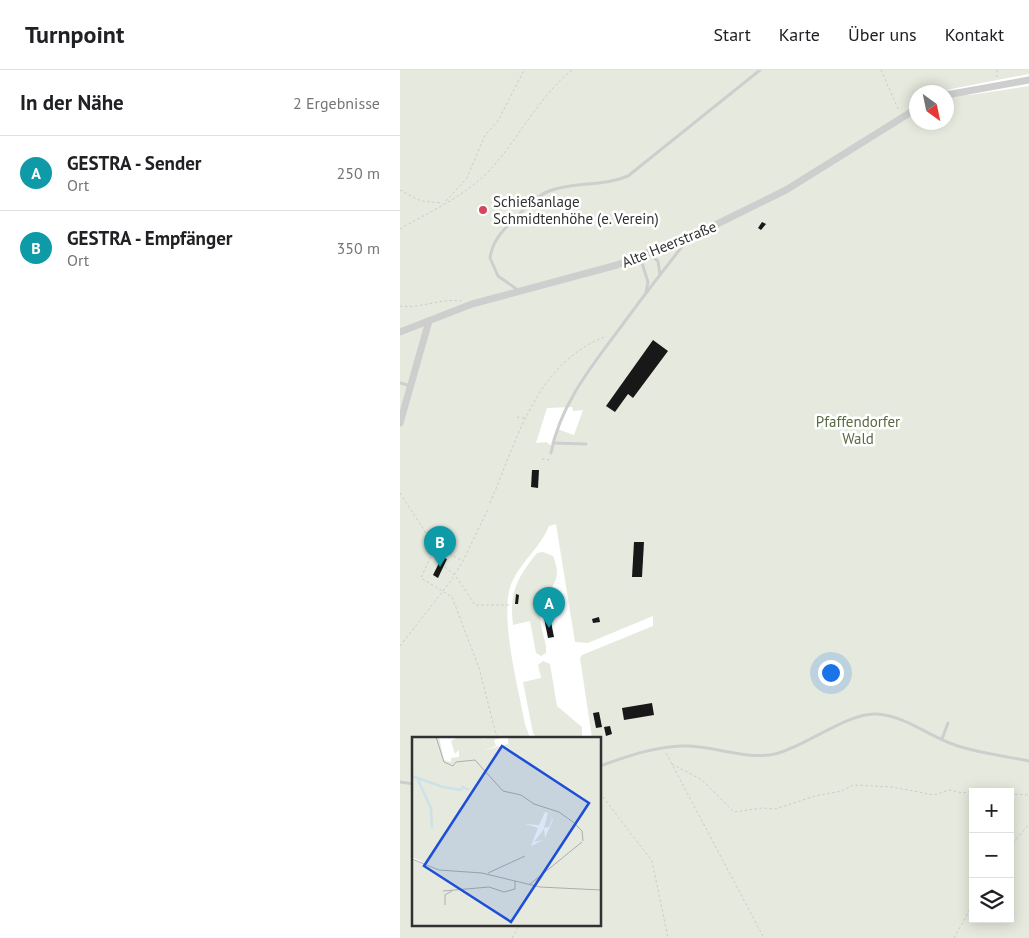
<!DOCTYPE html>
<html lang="de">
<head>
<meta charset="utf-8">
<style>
  :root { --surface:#fff; --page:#f2f2f2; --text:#202124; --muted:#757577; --line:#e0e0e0; --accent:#d93025 }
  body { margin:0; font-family:"PT Sans",sans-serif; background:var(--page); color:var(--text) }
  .controls { position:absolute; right:15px; bottom:15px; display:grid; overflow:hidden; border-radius:0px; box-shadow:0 2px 12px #0003 }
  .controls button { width:45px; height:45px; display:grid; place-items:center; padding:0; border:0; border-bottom:1px solid var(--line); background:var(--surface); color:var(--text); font:25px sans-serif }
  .compass { position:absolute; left:509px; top:15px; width:45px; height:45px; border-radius:50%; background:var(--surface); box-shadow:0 2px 12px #0003; rotate:147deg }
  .you { position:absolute; left:430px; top:602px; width:18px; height:18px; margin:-12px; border:4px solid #fff; border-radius:50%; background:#1a73e8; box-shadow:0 0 0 8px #1a73e833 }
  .badge { display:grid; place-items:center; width:32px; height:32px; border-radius:50%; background:var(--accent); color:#fff; font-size:16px; font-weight:700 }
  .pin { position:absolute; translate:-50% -41px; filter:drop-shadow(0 1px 2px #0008) }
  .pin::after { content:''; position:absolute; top:26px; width:18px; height:15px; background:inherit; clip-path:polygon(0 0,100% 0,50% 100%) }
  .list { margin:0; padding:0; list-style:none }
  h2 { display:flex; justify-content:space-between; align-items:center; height:65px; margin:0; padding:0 20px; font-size:21px }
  h2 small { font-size:16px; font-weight:400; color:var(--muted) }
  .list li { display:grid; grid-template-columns:32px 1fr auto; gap:15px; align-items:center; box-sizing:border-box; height:75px; padding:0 20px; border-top:1px solid var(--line) }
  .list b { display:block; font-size:19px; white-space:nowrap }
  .list p { margin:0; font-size:16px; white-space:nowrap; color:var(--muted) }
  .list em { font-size:16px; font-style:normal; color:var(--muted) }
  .icon { flex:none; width:28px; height:28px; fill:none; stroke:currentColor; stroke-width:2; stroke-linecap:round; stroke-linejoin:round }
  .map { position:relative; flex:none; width:629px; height:868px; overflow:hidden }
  header { display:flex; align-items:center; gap:30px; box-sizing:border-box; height:70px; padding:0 25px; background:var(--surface); border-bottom:1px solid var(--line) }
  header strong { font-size:24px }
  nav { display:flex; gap:28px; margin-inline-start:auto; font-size:18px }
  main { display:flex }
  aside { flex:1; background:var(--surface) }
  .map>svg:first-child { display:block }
  .green { fill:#e6eade; fill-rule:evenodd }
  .building { fill:#181818 }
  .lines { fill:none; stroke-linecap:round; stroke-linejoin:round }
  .path { stroke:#cbcbcb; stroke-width:1; stroke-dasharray:2.5 2.5; stroke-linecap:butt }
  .lane { stroke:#cecece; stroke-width:3 }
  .street { stroke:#cecece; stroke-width:7 }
  .poi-dot { fill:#d74561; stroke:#fff; stroke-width:2 }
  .labels { text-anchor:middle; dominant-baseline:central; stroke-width:5; stroke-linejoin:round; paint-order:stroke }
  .poi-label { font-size:15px; fill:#313131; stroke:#fff; text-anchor:start }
  .street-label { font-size:15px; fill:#313131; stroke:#fff }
  .park-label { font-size:15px; fill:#596a42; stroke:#fff }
  .inset-river { fill:none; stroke:#cce1e8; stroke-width:2.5 }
  .inset-road { fill:none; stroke:#adadad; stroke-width:1 }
  .view { fill:#1d4ed8; fill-opacity:0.15; stroke:#1d4ed8; stroke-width:2.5 }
  .inset-edge { fill:none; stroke:#313131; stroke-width:2.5 }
</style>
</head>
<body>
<header>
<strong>Turnpoint</strong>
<nav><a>Start</a><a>Karte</a><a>Über uns</a><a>Kontakt</a></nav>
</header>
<main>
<aside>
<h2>In der Nähe<small>2 Ergebnisse</small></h2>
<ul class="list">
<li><span class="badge" style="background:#0f9aa8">A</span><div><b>GESTRA - Sender</b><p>Ort</p></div><em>250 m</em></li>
<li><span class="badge" style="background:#0f9aa8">B</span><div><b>GESTRA - Empfänger</b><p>Ort</p></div><em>350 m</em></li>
</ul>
</aside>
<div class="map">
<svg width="629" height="868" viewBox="0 0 629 868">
  <rect width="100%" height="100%" fill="#fff"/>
  <!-- green -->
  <g class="green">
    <path d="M0 0H629V4L546 20 570 25 629 16V868H0ZM516 22H546V52H516ZM172 337 173 341 183 340 174 365 157 359 152 376 146 372 136 373 147 338ZM156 454 175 572 188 573 253 546V556L182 585 180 588 192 668H200V854H14V668H130L125 654C119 620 97 540 113 510 122 491 142 475 149 456ZM573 722H610V849H573Z"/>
    <path d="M143 482 153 486C165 515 146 516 141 538 138 550 144 565 146 577V583L141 586 136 583 130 551 113 555C109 522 117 508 137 483Z"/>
    <path d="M143 591 150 594 157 636 182 657V668H137L133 663 123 612 141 608 138 595Z"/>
  </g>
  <!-- building -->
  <g class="building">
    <path d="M362 152 366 154 361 160 358 158Z"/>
    <path d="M253 270 268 281 233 328 228 324 215 342 206 336Z"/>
    <path d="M132 400H139L138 418 131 417Z"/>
    <path d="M234 472H244L242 507H232Z"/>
    <path d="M42 487 47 489 38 508 33 505Z"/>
    <path d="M116 524 119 525 118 534H115Z"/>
    <path d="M150 547 154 567 148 568 144 548Z"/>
    <path d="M199 547 200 552 193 553 192 549Z"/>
    <path d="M252 633 254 645 224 650 222 638Z"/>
    <path d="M199 642 202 657 196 658 193 643Z"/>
    <path d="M210 656 212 664 206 666 204 657Z"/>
  </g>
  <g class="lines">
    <!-- path -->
    <g class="path">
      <path d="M481 0 499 41"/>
      <path d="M597 0V7"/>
      <path d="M0 120 21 131 43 133"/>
      <path d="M46 131 67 108 85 65 98 51 124 0"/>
      <path d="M0 159C29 142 63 127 87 103 118 71 137 28 172 0"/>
      <path d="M0 236C21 239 39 228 61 231"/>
      <path d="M117 347 125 348"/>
      <path d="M142 389 150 390"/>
      <path d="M0 423 35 477 21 508 52 527 79 598 97 668"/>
      <path d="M90 433C117 370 136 292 207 266"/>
      <path d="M36 477 63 491"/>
      <path d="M45 497 55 505 75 535H109"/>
      <path d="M0 576 50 512 63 491 88 439"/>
      <path d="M266 683 364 868"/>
      <path d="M272 694 302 710 334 742 362 738 375 739 415 726 442 721 453 715 492 717 534 725 549 720 563 723 584 718 602 722"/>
      <path d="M200 723 252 791 268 868"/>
      <path d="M610 724 629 725"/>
      <path d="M610 777 629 754"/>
      <path d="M112 868 120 854"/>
      <path d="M554 868 573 834"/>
    </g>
    <!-- lane -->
    <g class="lane">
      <path d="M249 184 258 191 260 205"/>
      <path d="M240 187 248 212 246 222"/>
      <path d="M118 220 98 206 90 188C92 172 102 161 113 150 124 140 136 126 149 121 175 111 202 117 228 106L360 0"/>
      <path d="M1 313 10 316"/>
      <path d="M153 373 186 374"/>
      <path d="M151 383C160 334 194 293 223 254 244 225 266 197 288 169"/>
      <path d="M542 669 548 653"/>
      <path d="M200 696C228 686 258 675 289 676 317 677 347 690 375 684 405 677 448 642 477 644 506 646 528 666 555 675 579 683 604 686 629 691"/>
      <path d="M0 712 14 714"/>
    </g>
    <!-- street -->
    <g class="street">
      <path d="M546 25 629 10"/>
      <path d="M0 262 72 234 217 195 313 156 386 120 516 39"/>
      <path d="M0 353 29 251"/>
    </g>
  </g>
  <!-- markers -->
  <circle class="poi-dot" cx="83" cy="140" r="5"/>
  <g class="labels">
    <!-- poi labels -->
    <g class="poi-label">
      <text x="93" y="131">Schießanlage<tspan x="93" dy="17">Schmidtenhöhe (e. Verein)</tspan></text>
    </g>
    <!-- street labels -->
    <g class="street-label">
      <text transform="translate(269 174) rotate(-22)">Alte Heerstraße</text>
    </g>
    <!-- park labels -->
    <g class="park-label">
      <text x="458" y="351">Pfaffendorfer<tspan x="458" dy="17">Wald</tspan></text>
    </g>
  </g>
  <!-- overview -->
  <g transform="translate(12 667)">
    <rect width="189" height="189" fill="#fff"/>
    <path d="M0 0H27L32 23 39 25V21L47 20V13L43 17 39 4 46 0H71L72 3 73 0H93L82 3 84 9 73 13 96 7V0H189V189H0V123L23 131 0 120ZM133 75 136 76 132 91 137 90 140 82 138 77 141 83 133 101 132 92 122 105 131 103 119 109 126 91 113 87 127 88Z" fill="#e6eade" fill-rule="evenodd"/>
    <path class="inset-river" d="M0 39 31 50 49 53 51 50 57 53M6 43 19 71 20 91"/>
    <path class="inset-road" d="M24 0 32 25 41 29 44 25 63 23 91 54 109 58 122 67 147 75 161 85 170 94 171 104M0 122 27 133 70 136 128 150 189 153M76 136 113 119M117 148 170 105M31 154 77 150 92 155 103 152V144M33 168V158L40 154"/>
    <path class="view" d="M90 9 177 66 99 185 12 129Z"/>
    <rect width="189" height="189" class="inset-edge"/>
  </g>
</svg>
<div class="controls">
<button>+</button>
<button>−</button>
<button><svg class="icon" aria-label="layers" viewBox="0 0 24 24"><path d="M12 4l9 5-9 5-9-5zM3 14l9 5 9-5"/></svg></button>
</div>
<svg class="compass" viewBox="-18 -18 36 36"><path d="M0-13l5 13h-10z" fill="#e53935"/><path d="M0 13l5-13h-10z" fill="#757577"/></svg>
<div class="you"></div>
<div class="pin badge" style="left:149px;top:558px;background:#0f9aa8">A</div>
<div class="pin badge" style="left:40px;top:497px;background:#0f9aa8">B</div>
</div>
</main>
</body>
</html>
